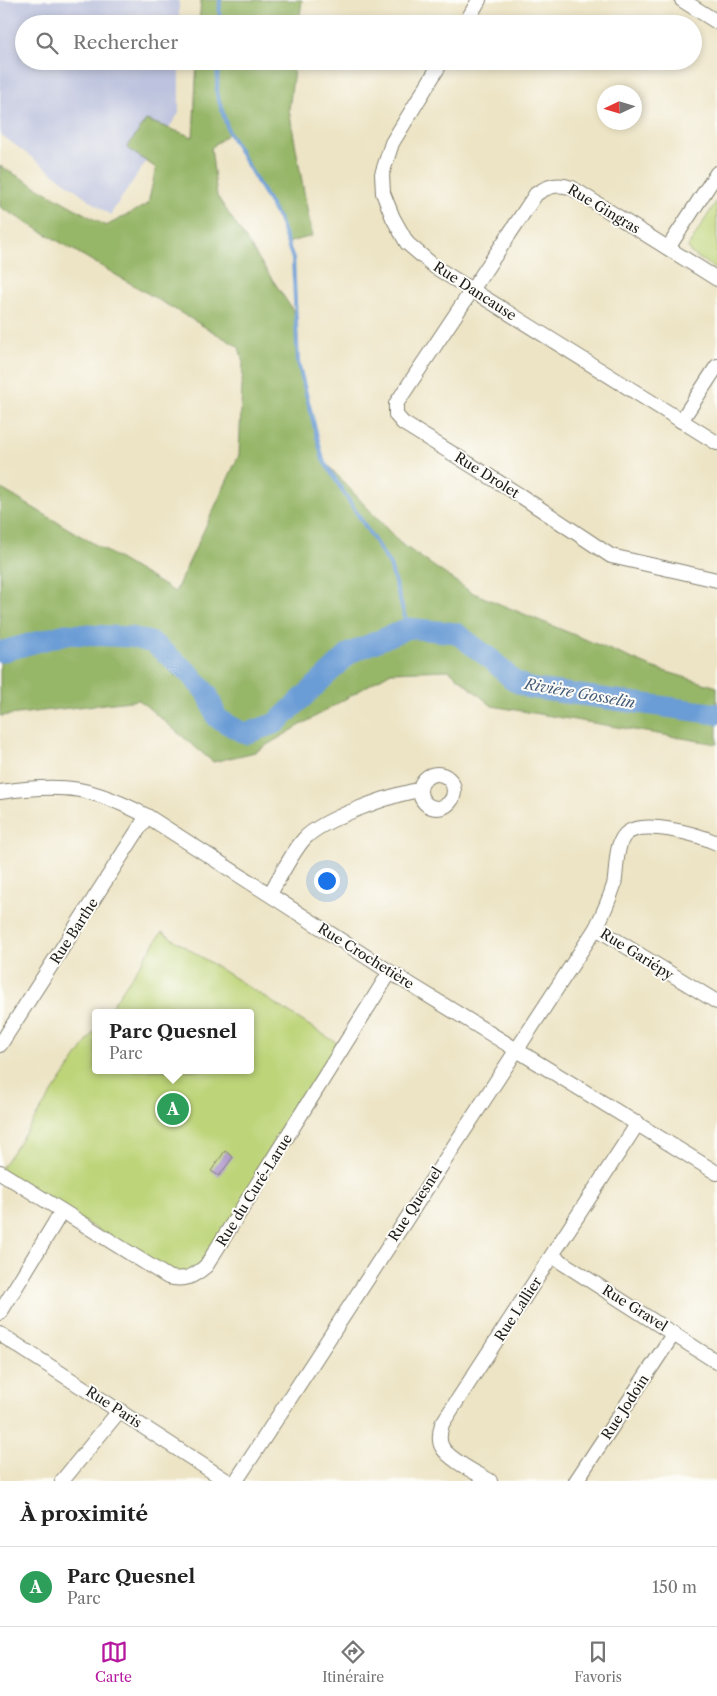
<!DOCTYPE html>
<html lang="fr">
<head>
<meta charset="utf-8">
<style>
  :root { --surface:#fff; --page:#f2f2f2; --text:#222; --muted:#767676; --line:#e0e0e0; --accent:#b5179e }
  body { margin:0; font-family:"Libre Caslon Text",serif; background:var(--page); color:var(--text) }
  .compass { position:absolute; left:597px; top:85px; width:45px; height:45px; border-radius:50%; background:var(--surface); box-shadow:0 2px 8px #0003; rotate:266deg }
  .you { position:absolute; left:326px; top:880px; width:18px; height:18px; margin:-12px; border:4px solid #fff; border-radius:50%; background:#1a73e8; box-shadow:0 0 0 8px #1a73e833 }
  .badge { display:grid; place-items:center; width:32px; height:32px; border-radius:50%; background:var(--accent); color:#fff; font-size:16px; font-weight:700 }
  .pin { position:absolute; translate:-50% -50%; border:2px solid #fff; box-shadow:0 1px 5px #0006 }
  .popup { position:absolute; left:92px; top:1009px; width:162px; height:65px; box-sizing:border-box; display:grid; place-content:center; border-radius:5px; background:var(--surface); filter:drop-shadow(0 1px 4px #0005); font-size:16px; white-space:nowrap; color:var(--muted) }
  .popup b { font-size:19px; color:var(--text) }
  .popup::after { content:''; position:absolute; left:50%; top:100%; margin-left:-10px; border:10px solid transparent; border-top-color:var(--surface) }
  .list { margin:0; padding:0; list-style:none }
  h2 { display:flex; justify-content:space-between; align-items:center; height:65px; margin:0; padding:0 20px; font-size:21px }
  h2 small { font-size:16px; font-weight:400; color:var(--muted) }
  .list li { display:grid; grid-template-columns:32px 1fr auto; gap:15px; align-items:center; box-sizing:border-box; height:80px; padding:0 20px; border-top:1px solid var(--line) }
  .list b { display:block; font-size:19px; white-space:nowrap }
  .list p { margin:0; font-size:16px; white-space:nowrap; color:var(--muted) }
  .list em { font-size:16px; font-style:normal; color:var(--muted) }
  .icon { flex:none; width:28px; height:28px; fill:none; stroke:currentColor; stroke-width:2; stroke-linecap:round; stroke-linejoin:round }
  .map { position:relative; flex:none; width:717px; height:1481px; overflow:hidden }
  .search { position:absolute; background:var(--surface); box-shadow:0 2px 8px #0003; left:15px; right:15px; top:15px; height:55px; display:flex; align-items:center; gap:12px; box-sizing:border-box; padding:0 18px; border-radius:28px; color:var(--muted); font-size:19px }
  .sheet { height:145px; background:var(--surface) }
  nav { display:flex; justify-content:space-around; align-items:center; box-sizing:border-box; height:70px; border-top:1px solid var(--line); background:var(--surface); font-size:14px; color:var(--muted) }
  nav a { display:grid; justify-items:center; gap:2px }
  nav .on { color:var(--accent) }
  .map>svg:first-child { display:block }
  .industrial { fill:#bdc3de }
  .green { fill:#bdd478; stroke:#6c784a }
  .forest { fill:#96b668; stroke:#596942 }
  .lines { fill:none; stroke-linecap:round; stroke-linejoin:round }
  .stream { stroke:#6b9cd5; stroke-width:4 }
  .river { stroke:#6b9cd5; stroke-width:21 }
  .building { fill:#af99ce }
  .minor-casing { stroke:#848070; stroke-width:16 }
  .minor { stroke:#fff; stroke-width:14 }
  .labels { text-anchor:middle; dominant-baseline:central; stroke-width:4; stroke-linejoin:round; paint-order:stroke }
  .street-label { font-size:14px; fill:#1c1c1c; stroke:#fdfcf7 }
  .water-label { font-size:15px; font-style:italic; fill:#445c78; stroke:#fdfcf7 }
</style>
</head>
<body>
<div class="map">
<svg width="717" height="1481" viewBox="0 0 717 1481">
  <rect width="100%" height="100%" fill="#fdfcf7"/>
  <filter id="ink" filterUnits="userSpaceOnUse"><feTurbulence type="fractalNoise" baseFrequency=".02" numOctaves="2"/><feDisplacementMap in="SourceGraphic" scale="10" xChannelSelector="R" yChannelSelector="G"/><feConvolveMatrix kernelMatrix="1 2 1 2 8 2 1 2 1" color-interpolation-filters="sRGB"/></filter>
  <filter id="wash" filterUnits="userSpaceOnUse"><feTurbulence type="fractalNoise" baseFrequency=".0096" numOctaves="4" result="noise"/><feDisplacementMap in="SourceGraphic" scale="20" xChannelSelector="R" yChannelSelector="G"/><feGaussianBlur stdDeviation="1.12" result="paint"/><feColorMatrix in="noise" values="0 0 0 0 0 0 0 0 0 0 0 0 0 0 0 0 0 1.4 0 .05"/><feComposite in="paint" operator="in"/></filter>
  <g filter="url(#wash)">
    <rect width="100%" height="100%" fill="#ede4c5"/>
    <!-- industrial -->
    <path class="industrial" d="M0 0H179V24H24V61H179V113L110 215 0 134Z"/>
    <!-- green -->
    <g class="green">
      <path d="M717 200V270L691 253 688 247Z"/>
      <path d="M162 932 343 1047 206 1266 179 1280 0 1170 95 1030 96 1070H250V1013H107Z"/>
    </g>
    <!-- forest -->
    <g class="forest">
      <path d="M201 0H302L299 24H199Z"/>
      <path d="M197 61H295L289 110 312 236 287 243 279 219 229 133 211 148 217 196 296 315 298 362 323 460 400 543 471 592 654 668 717 687V744L492 706 449 670 391 672 255 752 213 762 139 700 0 716V488L175 592 239 455 243 362 239 347 0 207V166L106 226 148 204 156 168 127 148 146 120 193 137Z"/>
    </g>
    <g class="lines">
      <!-- stream -->
      <g class="stream">
        <path d="M219 24 220 0"/>
        <path d="M218 61 217 94 229 133 279 219 293 259 298 362 323 460 390 565 408 628"/>
      </g>
      <!-- river -->
      <path class="river" d="M0 652 66 634 131 637 153 643 189 673 208 695 217 718 245 734 276 723 350 653 408 628 456 633 492 660 514 681 529 688 717 714"/>
    </g>
    <g id="blocks">
      <!-- building -->
      <path class="building" d="M225 1151 233 1157 219 1176 211 1171Z"/>
    </g>
  </g>
  <g filter="url(#ink)">
    <use href="#blocks" fill-opacity="0" stroke="#848070" stroke-width="1"/>
    <g class="lines">
      <defs>
        <g id="minor">
          <path d="M682 0 717 22"/>
          <path d="M465 24 479 0"/>
          <path d="M442 61 392 143 382 174 383 193 393 218 407 243 435 267 717 443"/>
          <path d="M668 248 717 173"/>
          <path d="M717 279 572 188C558 183 548 186 536 194L396 404V415L403 423 521 496 611 556 717 580"/>
          <path d="M681 421 717 366"/>
          <circle cx="437" cy="791" r="17"/>
          <path d="M0 792C63 783 90 786 147 816L390 972 717 1173"/>
          <path d="M270 894C280 877 291 854 304 839 322 819 391 795 419 790"/>
          <path d="M596 928 717 1002"/>
          <path d="M0 1045 147 816"/>
          <path d="M0 1172 168 1277C185 1281 193 1277 206 1266L390 972"/>
          <path d="M552 1256 717 1362"/>
          <path d="M0 1313 62 1211"/>
          <path d="M0 1334 227 1481"/>
          <path d="M62 1481 120 1410"/>
          <path d="M236 1481 596 928C603 914 609 900 614 885 617 871 615 847 624 836 639 817 699 835 717 843"/>
          <path d="M490 1481C477 1473 449 1460 442 1447 438 1440 440 1431 442 1424L638 1123"/>
          <path d="M576 1481 674 1333"/>
        </g>
      </defs>
      <!-- minor casing -->
      <use href="#minor" class="minor-casing"/>
      <!-- minor -->
      <use href="#minor" class="minor"/>
    </g>
  </g>
  <g class="labels">
    <!-- street labels -->
    <g class="street-label">
      <text transform="translate(604 209) rotate(31)">Rue Gingras</text>
      <text transform="translate(475 291) rotate(33)">Rue Dancause</text>
      <text transform="translate(487 475) rotate(32)">Rue Drolet</text>
      <text transform="translate(74 931) rotate(-57)">Rue Barthe</text>
      <text transform="translate(637 954) rotate(32)">Rue Gariépy</text>
      <text transform="translate(366 956) rotate(32)">Rue Crochetière</text>
      <text transform="translate(254 1190) rotate(-58)">Rue du Curé-Larue</text>
      <text transform="translate(415 1204) rotate(-57)">Rue Quesnel</text>
      <text transform="translate(635 1308) rotate(32)">Rue Gravel</text>
      <text transform="translate(518 1309) rotate(-57)">Rue Lallier</text>
      <text transform="translate(114 1407) rotate(33)">Rue Paris</text>
      <text transform="translate(625 1407) rotate(-57)">Rue Jodoin</text>
    </g>
    <!-- water labels -->
    <g class="water-label">
      <text transform="translate(580 693) rotate(10)">Rivière Gosselin</text>
    </g>
  </g>
</svg>
<svg class="compass" viewBox="-18 -18 36 36"><path d="M0-13l5 13h-10z" fill="#e53935"/><path d="M0 13l5-13h-10z" fill="#767676"/></svg>
<div class="you"></div>
<div class="pin badge" style="left:173px;top:1109px;background:#2e9e5b">A</div>
<div class="popup"><b>Parc Quesnel</b>Parc</div>
<div class="search"><svg class="icon" aria-label="search" viewBox="0 0 24 24"><circle cx="10" cy="10" r="6"/><path d="M15 15l6 6"/></svg>Rechercher</div>
</div>
<section class="sheet">
<h2>À proximité<small></small></h2>
<ul class="list">
<li><span class="badge" style="background:#2e9e5b">A</span><div><b>Parc Quesnel</b><p>Parc</p></div><em>150 m</em></li>
</ul>
</section>
<nav>
<a class="on"><svg class="icon" aria-label="map" viewBox="0 0 24 24"><path d="M3 6l6-2 6 2 6-2v14l-6 2-6-2-6 2zM9 4v14M15 6v14"/></svg>Carte</a>
<a><svg class="icon" aria-label="directions" viewBox="0 0 24 24"><path d="M12 3l9 9-9 9-9-9zM9 14v-3h6M13 9l2 2-2 2"/></svg>Itinéraire</a>
<a><svg class="icon" aria-label="saved" viewBox="0 0 24 24"><path d="M7 4h10v16l-5-4-5 4z"/></svg>Favoris</a>
</nav>
</body>
</html>
